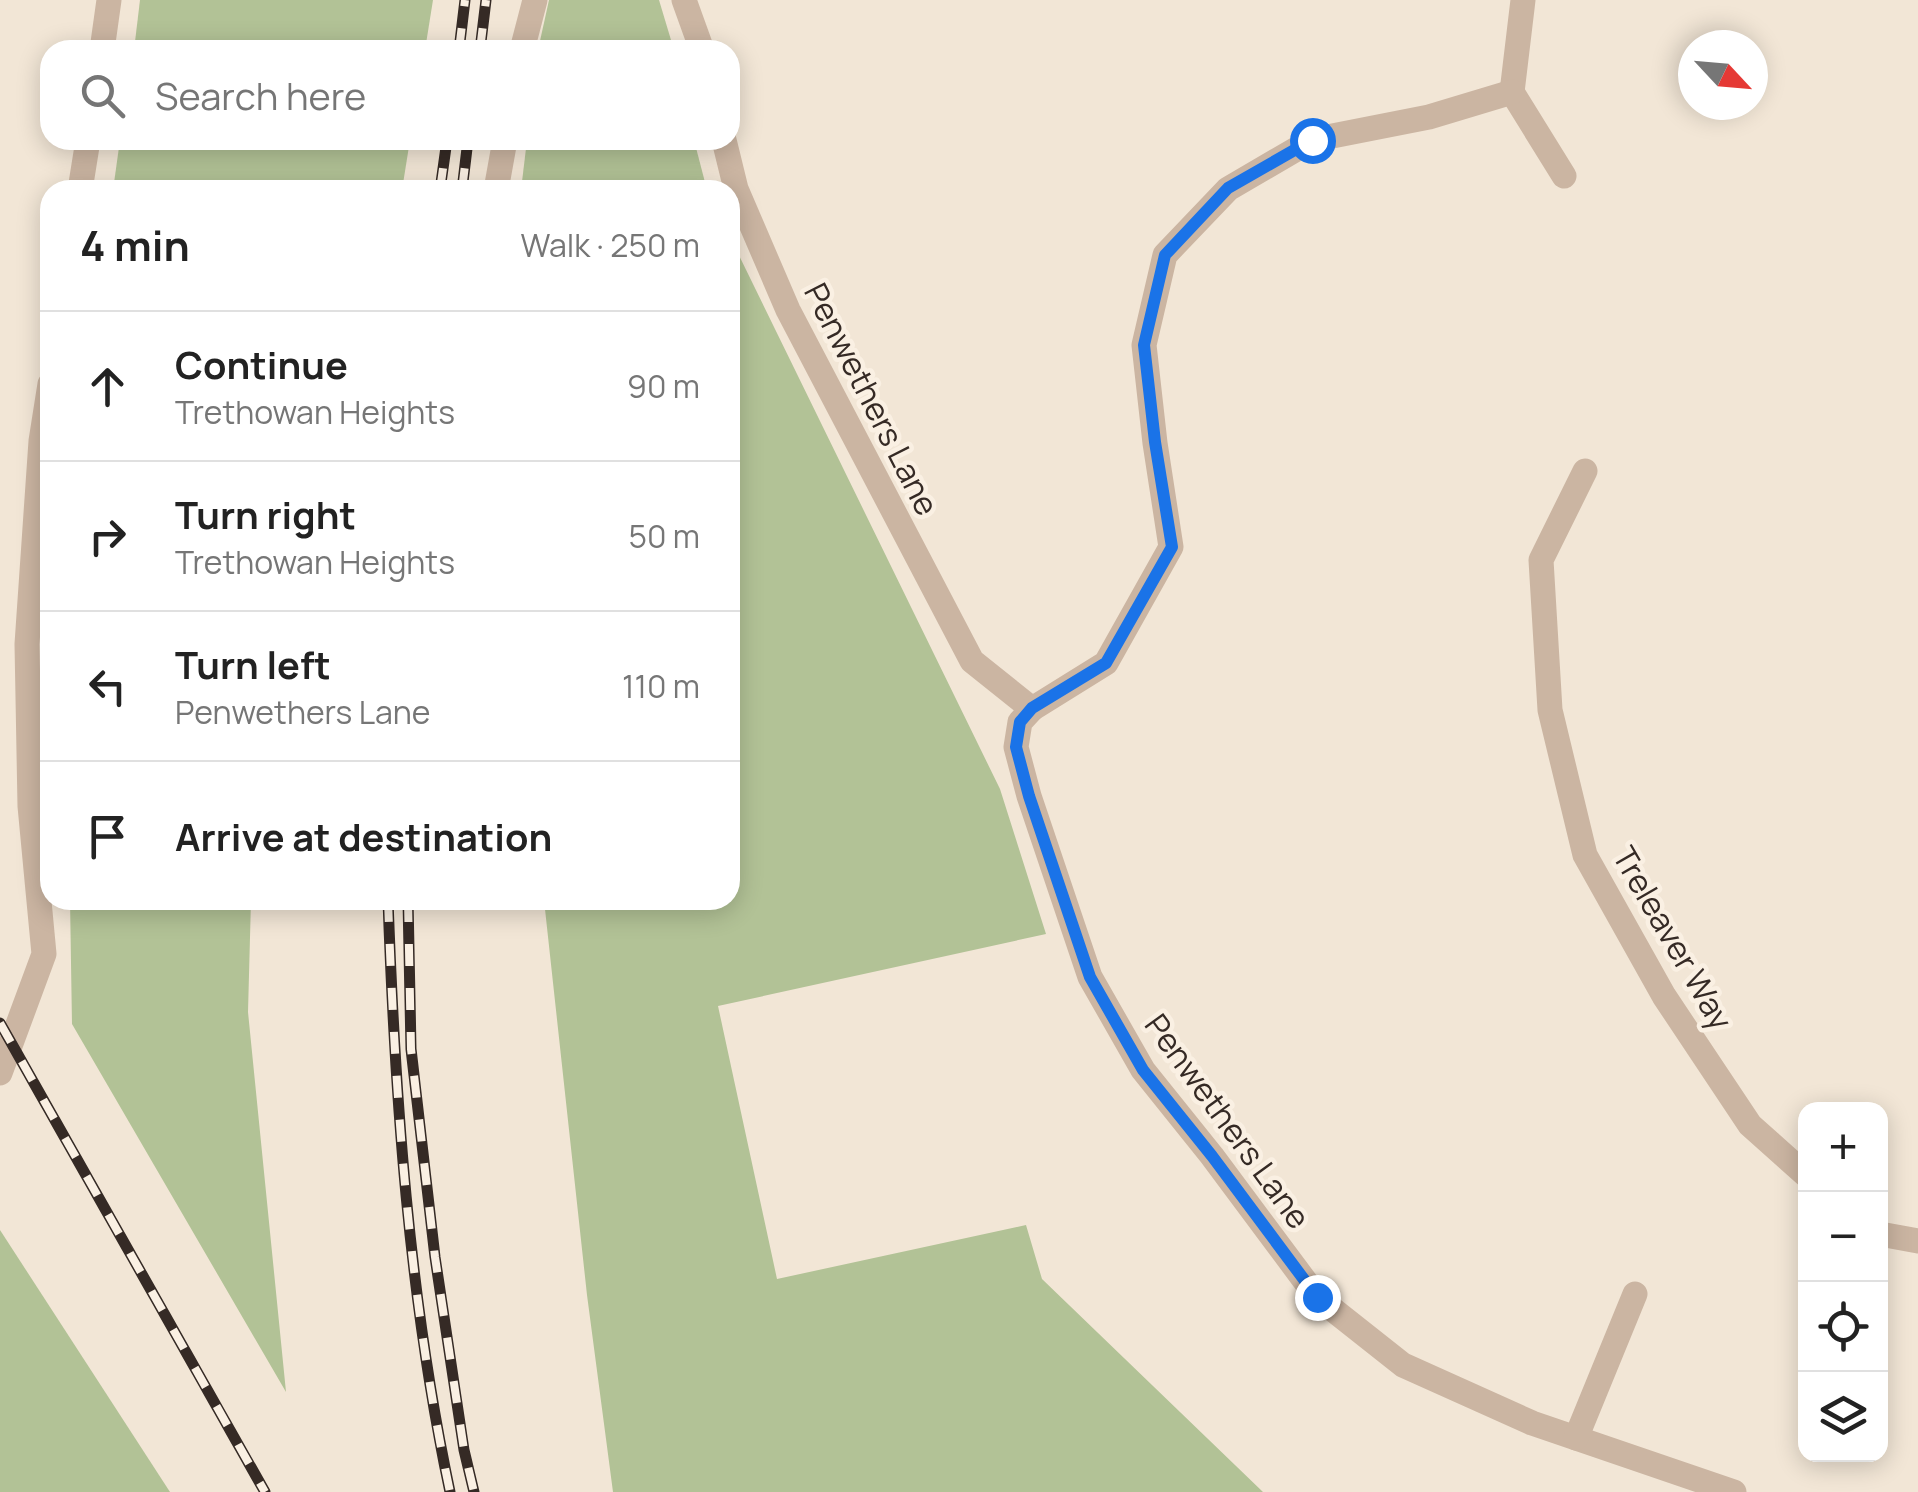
<!DOCTYPE html>
<html lang="en">
<head>
<meta charset="utf-8">
<style>
  :root { --surface:#fff; --page:#f2f2f2; --text:#222; --muted:#767676; --line:#e0e0e0 }
  body { margin:0; font-family:Manrope,sans-serif; background:var(--page); color:var(--text) }
  .controls { position:absolute; right:30px; bottom:30px; display:grid; overflow:hidden; border-radius:20px; box-shadow:0 5px 25px #0003 }
  .controls button { width:90px; height:90px; display:grid; place-items:center; padding:0; border:0; border-bottom:2px solid var(--line); background:var(--surface); color:var(--text); font:50px sans-serif }
  .compass { position:absolute; left:1678px; top:30px; width:90px; height:90px; border-radius:50%; background:var(--surface); box-shadow:0 5px 25px #0003; rotate:116deg }
  .stop { position:absolute; width:30px; height:30px; margin:-22px; border:8px solid #1a73e8; border-radius:50%; background:#fff }
  .stop.end { background:#1a73e8; border-color:#fff; box-shadow:0 2px 10px #0008 }
  .list { margin:0; padding:0; list-style:none }
  h2 { display:flex; justify-content:space-between; align-items:center; height:130px; margin:0; padding:0 40px; font-size:42px }
  h2 small { font-size:32px; font-weight:400; color:var(--muted) }
  .list li { display:grid; grid-template-columns:65px 1fr auto; gap:30px; align-items:center; box-sizing:border-box; height:150px; padding:0 40px; border-top:2px solid var(--line) }
  .list b { display:block; font-size:38px; white-space:nowrap }
  .list p { margin:0; font-size:32px; white-space:nowrap; color:var(--muted) }
  .list em { font-size:32px; font-style:normal; color:var(--muted) }
  .icon { flex:none; width:55px; height:55px; fill:none; stroke:currentColor; stroke-width:2; stroke-linecap:round; stroke-linejoin:round }
  .map { position:relative; flex:none; width:1918px; height:1492px; overflow:hidden }
  .search { position:absolute; background:var(--surface); box-shadow:0 5px 25px #0003; left:40px; top:40px; width:700px; height:110px; display:flex; align-items:center; gap:25px; box-sizing:border-box; padding:0 35px; border-radius:30px; color:var(--muted); font-size:38px }
  .panel { position:absolute; background:var(--surface); box-shadow:0 5px 25px #0003; left:40px; top:180px; width:700px; height:730px; border-radius:30px }
  .map>svg:first-child { display:block }
  .green { fill:#b2c296 }
  .lines { fill:none; stroke-linecap:round; stroke-linejoin:round }
  .minor { stroke:#cbb5a2; stroke-width:25 }
  .rail-casing { stroke:#352a25; stroke-width:11 }
  .rail { stroke:#faf0e3; stroke-width:8; stroke-dasharray:22; stroke-linecap:butt }
  .route { stroke:#1a73e8; stroke-width:12 }
  .labels { text-anchor:middle; dominant-baseline:central; stroke-width:9; stroke-linejoin:round; paint-order:stroke }
  .street-label { font-size:32px; fill:#352a25; stroke:#faf0e3 }
</style>
</head>
<body>
<div class="map">
<svg width="1918" height="1492" viewBox="0 0 1918 1492">
  <rect width="100%" height="100%" fill="#f2e6d6"/>
  <!-- green -->
  <g class="green">
    <path d="M140 0H433L425 50H134Z"/>
    <path d="M549 0H659L674 50H538Z"/>
    <path d="M120 140H410L402 190H113Z"/>
    <path d="M527 140H694L707 190H521Z"/>
    <path d="M730 237 1000 789 1046 934 718 1006 777 1279 1026 1225 1042 1279 1263 1492H613L587 1295 544 900H730Z"/>
    <path d="M70 900H251L248 1012 286 1392 72 1024Z"/>
    <path d="M0 1230 170 1492H0Z"/>
  </g>
  <g class="lines">
    <!-- minor -->
    <g class="minor">
      <path d="M684 0 702 50"/>
      <path d="M1523 0 1512 92 1564 176"/>
      <path d="M102 50 109 0"/>
      <path d="M522 50 535 0"/>
      <path d="M724 140 736 189 788 310 972 661 1032 709 1020 722 1016 747 1029 796 1090 977 1143 1070 1212 1156 1317 1297 1403 1365 1532 1423 1734 1492"/>
      <path d="M80 190 88 140"/>
      <path d="M496 190 505 140"/>
      <path d="M1585 471 1541 560 1550 710 1585 855 1664 996 1750 1125 1806 1175"/>
      <path d="M1032 709 1106 663 1171 547 1155 443 1144 345 1165 255 1228 189 1312 140 1429 117 1512 92"/>
      <path d="M0 1073 44 954 30 806 27 644 41 441 50 384"/>
      <path d="M1880 1234 1918 1241"/>
      <path d="M1576 1438 1635 1294"/>
    </g>
    <defs>
      <g id="rail">
        <path d="M459 50 465 0"/>
        <path d="M480 50 486 0"/>
        <path d="M440 190 447 140"/>
        <path d="M462 190 468 140"/>
        <path d="M388 900C395 1098 409 1298 450 1492"/>
        <path d="M408 900 411 1049 435 1257 464 1450 474 1492"/>
        <path d="M0 1023 265 1492"/>
      </g>
    </defs>
    <!-- rail casing -->
    <use href="#rail" class="rail-casing"/>
    <!-- rail -->
    <use href="#rail" class="rail"/>
  </g>
  <g class="lines">
    <!-- route -->
    <path class="route" d="M1312 140 1228 188 1165 255 1144 345 1155 442 1172 547 1106 663 1032 708 1020 722 1016 747 1029 796 1090 977 1143 1070 1212 1156 1317 1297"/>
  </g>
  <g class="labels">
    <!-- street labels -->
    <g class="street-label">
      <text transform="translate(872 399) rotate(63)">Penwethers Lane</text>
      <text transform="translate(1673 938) rotate(60)">Treleaver Way</text>
      <text transform="translate(1228 1121) rotate(54)">Penwethers Lane</text>
    </g>
  </g>
</svg>
<div class="controls">
<button>+</button>
<button>−</button>
<button><svg class="icon" aria-label="locate" viewBox="0 0 24 24"><circle cx="12" cy="12" r="6"/><path d="M12 2v4M12 18v4M2 12h4M18 12h4"/></svg></button>
<button><svg class="icon" aria-label="layers" viewBox="0 0 24 24"><path d="M12 4l9 5-9 5-9-5zM3 14l9 5 9-5"/></svg></button>
</div>
<svg class="compass" viewBox="-18 -18 36 36"><path d="M0-13l5 13h-10z" fill="#e53935"/><path d="M0 13l5-13h-10z" fill="#767676"/></svg>
<div class="stop" style="left:1312px;top:140px"></div>
<div class="stop end" style="left:1317px;top:1297px"></div>
<div class="search"><svg class="icon" aria-label="search" viewBox="0 0 24 24"><circle cx="10" cy="10" r="6"/><path d="M15 15l6 6"/></svg>Search here</div>
<section class="panel">
<h2>4 min<small>Walk · 250 m</small></h2>
<ul class="list">
<li><svg class="icon" aria-label="ahead" viewBox="0 0 24 24"><path d="M12 20V5M6 11l6-6 6 6"/></svg><div><b>Continue</b><p>Trethowan Heights</p></div><em>90 m</em></li>
<li><svg class="icon" aria-label="right" viewBox="0 0 24 24"><path d="M7 20v-9h11M14 6l5 5-5 5"/></svg><div><b>Turn right</b><p>Trethowan Heights</p></div><em>50 m</em></li>
<li><svg class="icon" aria-label="left" viewBox="0 0 24 24"><path d="M17 20v-9H6M10 6l-5 5 5 5"/></svg><div><b>Turn left</b><p>Penwethers Lane</p></div><em>110 m</em></li>
<li><svg class="icon" aria-label="arrive" viewBox="0 0 24 24"><path d="M6 21V4h12l-3 4 3 4H6"/></svg><div><b>Arrive at destination</b></div></li>
</ul>
</section>
</div>
</body>
</html>
